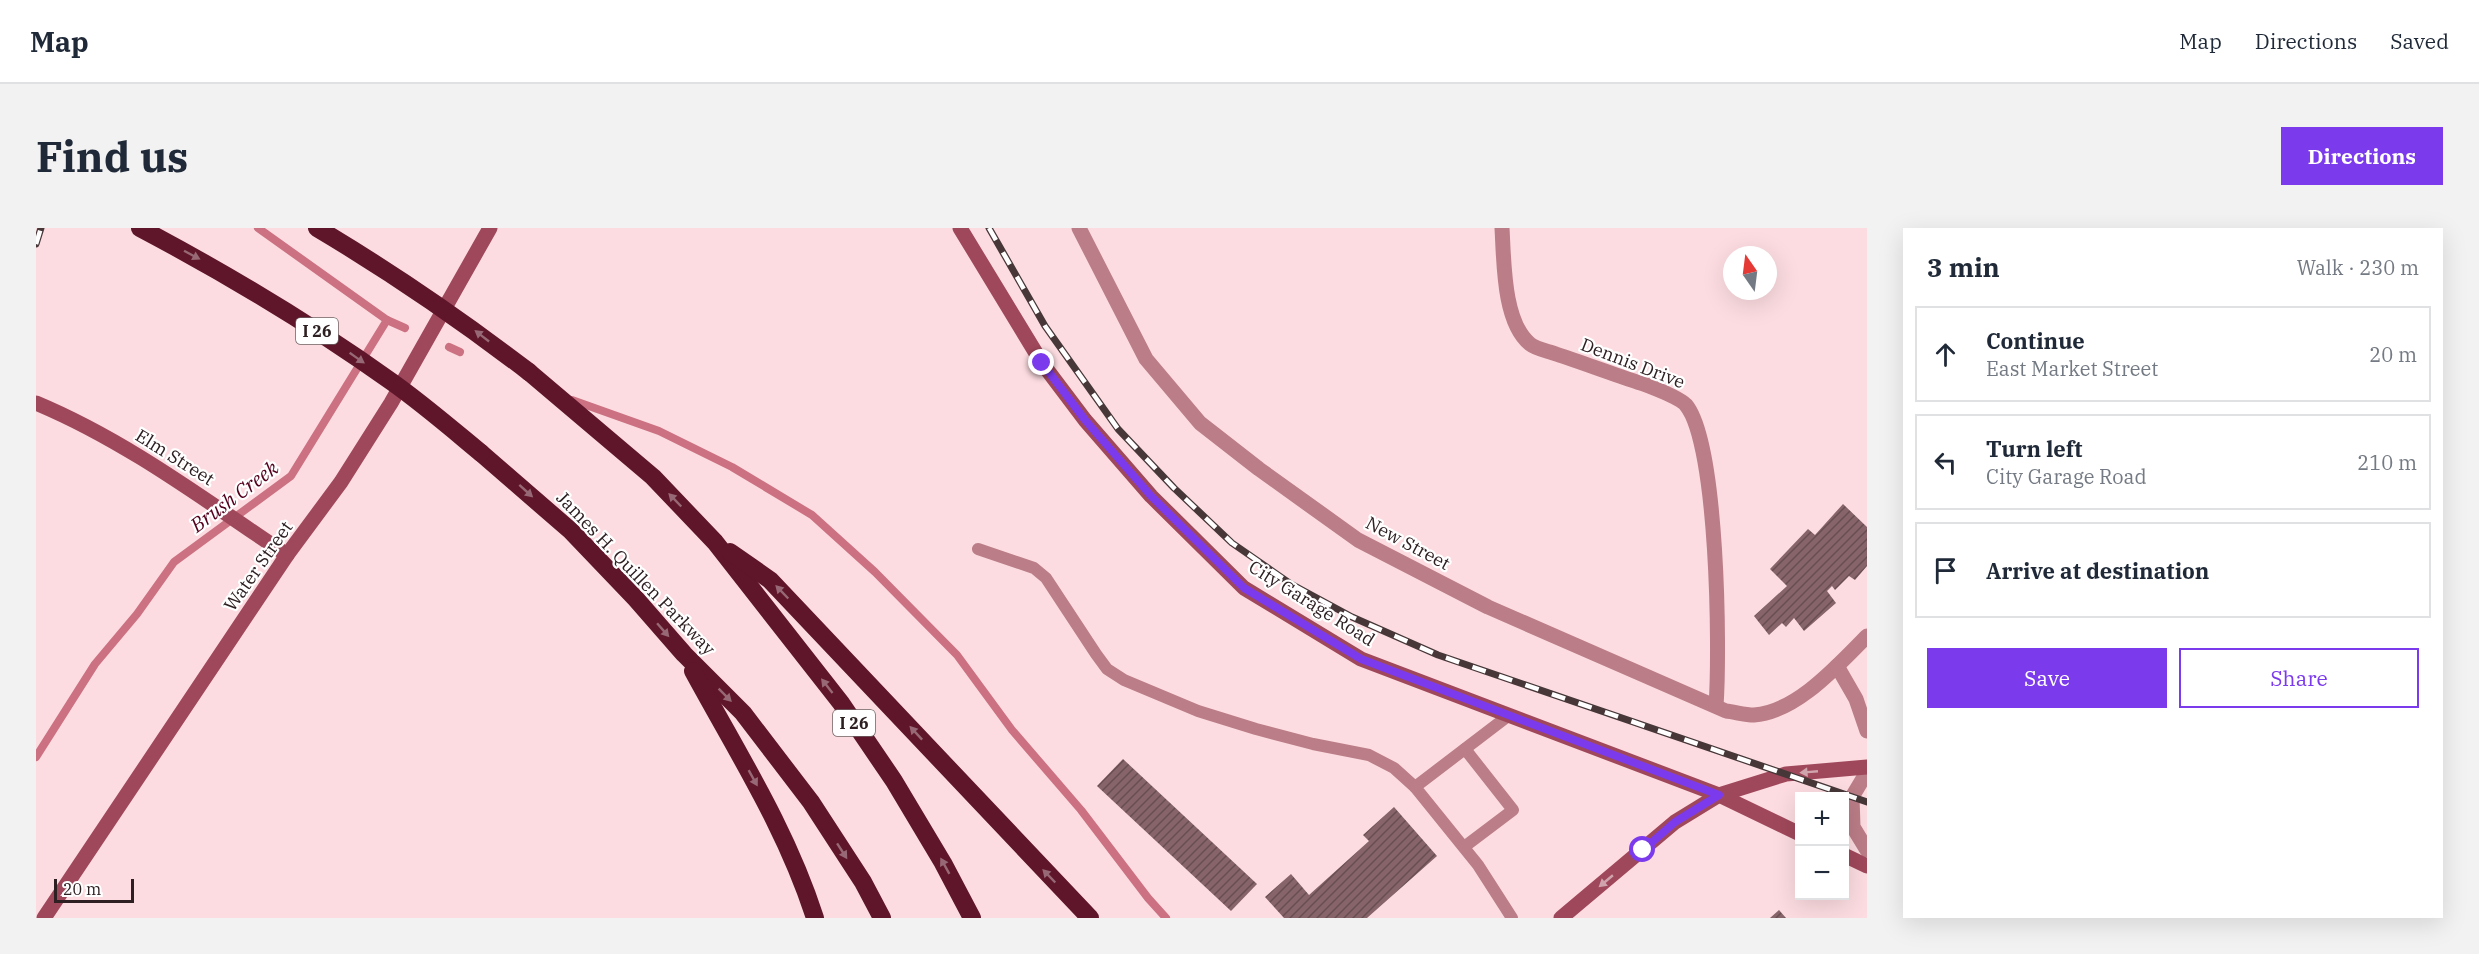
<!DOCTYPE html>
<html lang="en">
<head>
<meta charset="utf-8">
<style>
  :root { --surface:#fff; --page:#f2f2f3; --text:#1f2937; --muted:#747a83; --line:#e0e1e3; --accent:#7c3aed }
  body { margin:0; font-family:"IBM Plex Serif",serif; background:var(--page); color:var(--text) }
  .controls { position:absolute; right:18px; bottom:18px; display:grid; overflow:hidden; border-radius:0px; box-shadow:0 6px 24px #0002 }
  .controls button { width:54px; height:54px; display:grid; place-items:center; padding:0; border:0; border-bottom:2px solid var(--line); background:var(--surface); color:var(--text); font:30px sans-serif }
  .compass { position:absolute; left:1687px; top:18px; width:54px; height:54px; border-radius:50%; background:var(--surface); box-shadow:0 6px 24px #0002; rotate:346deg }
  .scale { position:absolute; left:18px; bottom:15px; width:80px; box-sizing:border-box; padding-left:6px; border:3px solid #2e2022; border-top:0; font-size:16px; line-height:21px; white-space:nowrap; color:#2e2022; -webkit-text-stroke:4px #fff; paint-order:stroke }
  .stop { position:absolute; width:18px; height:18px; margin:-14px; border:4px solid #7c3aed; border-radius:50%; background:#fff }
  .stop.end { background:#7c3aed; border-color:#fff; box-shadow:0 2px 6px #0008 }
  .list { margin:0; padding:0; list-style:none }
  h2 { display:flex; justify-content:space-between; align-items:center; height:78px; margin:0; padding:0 24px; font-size:26px }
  h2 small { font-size:20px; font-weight:400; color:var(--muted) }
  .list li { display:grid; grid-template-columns:39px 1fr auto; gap:18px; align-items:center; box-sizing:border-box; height:96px; margin:0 12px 12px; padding:0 12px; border:2px solid var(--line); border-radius:0px }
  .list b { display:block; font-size:22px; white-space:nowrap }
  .list p { margin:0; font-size:20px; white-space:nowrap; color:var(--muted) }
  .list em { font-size:20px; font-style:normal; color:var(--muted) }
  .actions { display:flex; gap:12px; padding:18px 24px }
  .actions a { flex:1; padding:14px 0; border:2px solid var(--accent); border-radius:0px; text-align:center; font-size:21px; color:var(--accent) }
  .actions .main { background:var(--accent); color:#fff }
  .icon { flex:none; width:33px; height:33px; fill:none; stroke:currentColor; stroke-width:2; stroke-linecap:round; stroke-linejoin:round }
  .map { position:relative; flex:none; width:1831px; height:690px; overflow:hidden; border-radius:0px }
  header { display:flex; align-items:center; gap:36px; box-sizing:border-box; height:84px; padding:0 30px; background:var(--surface); border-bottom:2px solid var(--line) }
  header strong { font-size:28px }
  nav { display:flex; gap:33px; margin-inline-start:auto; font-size:21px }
  .intro { display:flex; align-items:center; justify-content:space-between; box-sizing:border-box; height:144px; padding:0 36px }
  h1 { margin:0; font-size:42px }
  .button { padding:15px 27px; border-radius:0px; background:var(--accent); color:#fff; font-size:21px; font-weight:700 }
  main { display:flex; gap:36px; padding:0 36px }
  aside { flex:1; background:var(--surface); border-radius:0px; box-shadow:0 6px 24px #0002 }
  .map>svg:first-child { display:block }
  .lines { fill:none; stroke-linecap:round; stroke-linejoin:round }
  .stream { stroke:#cb7182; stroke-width:8 }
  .building { fill:url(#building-hatch) }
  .lane { stroke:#bb7d87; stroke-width:12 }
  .street { stroke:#bb7d87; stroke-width:15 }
  .secondary { stroke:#a0485b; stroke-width:15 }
  .highway { stroke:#5f162a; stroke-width:18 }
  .rail-casing { stroke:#473739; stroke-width:7 }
  .rail { stroke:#fff; stroke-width:4.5; stroke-dasharray:14; stroke-linecap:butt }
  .highway-bridge { stroke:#5f162a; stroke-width:18 }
  .oneway { fill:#976875 }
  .oneway2 { fill:#d0a4ad }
  .route { stroke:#7c3aed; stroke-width:8 }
  .labels { text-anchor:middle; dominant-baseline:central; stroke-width:4.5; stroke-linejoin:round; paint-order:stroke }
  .shield { fill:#fff; stroke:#6d6364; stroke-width:1.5 }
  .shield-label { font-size:16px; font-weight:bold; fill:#2e2022 }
  .street-label { font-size:18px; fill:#2e2022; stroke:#fff }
  .water-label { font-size:20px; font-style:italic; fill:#53001d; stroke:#fff }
</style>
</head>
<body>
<header>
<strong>Map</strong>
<nav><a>Map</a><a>Directions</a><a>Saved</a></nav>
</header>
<div class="intro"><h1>Find us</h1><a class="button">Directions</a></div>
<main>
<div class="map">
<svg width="1831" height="690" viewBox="0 0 1831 690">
  <defs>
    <pattern id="building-hatch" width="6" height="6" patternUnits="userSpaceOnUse" patternTransform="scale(1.5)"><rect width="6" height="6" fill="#866469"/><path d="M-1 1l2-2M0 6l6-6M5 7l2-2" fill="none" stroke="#684e51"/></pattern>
  </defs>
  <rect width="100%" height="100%" fill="#fcdce0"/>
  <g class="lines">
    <!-- stream -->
    <g class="stream">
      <path d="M222 0 351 92 369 100"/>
      <path d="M413 119 424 124"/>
      <path d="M536 172 623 203 696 239 776 287 839 344 921 427 976 502 1045 582 1112 670 1130 690"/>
      <path d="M0 529 59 436 101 386 138 334 255 248 351 92"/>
    </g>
  </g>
  <!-- building -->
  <g class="building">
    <path d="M1807 276 1831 299V338L1819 352 1813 348 1799 362 1796 358 1791 363 1800 375 1768 403 1758 390 1750 399 1746 395 1733 407 1718 388 1751 358 1734 341 1772 301 1779 307Z"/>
    <path d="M1087 531 1221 656 1195 683 1061 558Z"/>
    <path d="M1358 579 1401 628 1331 690H1248L1229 669 1255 646 1273 667 1333 613 1327 607Z"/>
    <path d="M1743 682 1750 690H1734Z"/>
  </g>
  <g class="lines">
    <!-- lane -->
    <g class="lane">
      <path d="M942 321 998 340 1010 350 1060 426 1071 441 1088 452 1162 483 1220 501 1277 516 1333 527 1358 540 1379 559"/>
      <path d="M1472 488 1379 559 1442 637 1476 690"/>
      <path d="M1428 619 1477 582 1429 521"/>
    </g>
    <!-- street -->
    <g class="street">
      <path d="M1043 0 1110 131 1164 195 1223 241 1322 312 1452 379 1690 483C1699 484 1709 487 1718 487 1761 484 1802 437 1831 408"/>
      <path d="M1466 0C1468 33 1467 94 1494 116 1500 121 1512 123 1520 126 1547 135 1574 145 1601 154 1612 157 1644 170 1650 177 1682 216 1684 423 1680 478"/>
      <path d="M1801 438 1820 471 1831 503"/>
      <path d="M1831 544 1816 569 1817 599 1831 622"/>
    </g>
    <!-- secondary -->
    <g class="secondary">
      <path d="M924 0 1006 135 1049 192 1115 268 1208 360 1325 431 1683 567 1764 606"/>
      <path d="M0 175C91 213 170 273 251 327"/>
      <path d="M1808 627 1831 638"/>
      <path d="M8 690 251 327 305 254 355 175 454 0"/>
      <path d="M1525 690 1639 594 1683 567 1750 546 1831 539"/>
    </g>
    <!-- highway -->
    <g class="highway">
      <path d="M493 144 617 249 679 314 805 475 858 553 907 635 936 690"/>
      <path d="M445 225 535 303 600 371 648 426 707 485 775 574 827 654 846 690"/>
      <path d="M694 324 734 352 1054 690"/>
      <path d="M657 443C702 526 750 600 779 690"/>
    </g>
    <defs>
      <g id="rail">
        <path d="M953 0 1009 98 1082 201 1138 260 1196 315 1255 356 1316 389 1402 427 1831 574"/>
        <path d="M0 16 5 0"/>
      </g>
    </defs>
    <!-- rail casing -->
    <use href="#rail" class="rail-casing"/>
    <!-- rail -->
    <use href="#rail" class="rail"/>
    <!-- highway-bridge -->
    <g class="highway-bridge">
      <path d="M104 0C191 46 276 97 356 154 387 176 416 201 445 225"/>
      <path d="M281 0C355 44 425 92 493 144"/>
    </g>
  </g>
  <!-- one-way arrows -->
  <defs><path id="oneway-solid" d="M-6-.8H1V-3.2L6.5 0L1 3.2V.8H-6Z" transform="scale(1.5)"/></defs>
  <g class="oneway">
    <use href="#oneway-solid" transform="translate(156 27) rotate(28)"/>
    <use href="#oneway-solid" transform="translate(446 108) rotate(-142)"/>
    <use href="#oneway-solid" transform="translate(321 130) rotate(35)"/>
    <use href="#oneway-solid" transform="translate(490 263) rotate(42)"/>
    <use href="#oneway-solid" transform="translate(639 272) rotate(-134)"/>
    <use href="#oneway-solid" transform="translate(746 364) rotate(-134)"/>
    <use href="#oneway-solid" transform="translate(627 402) rotate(49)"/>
    <use href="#oneway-solid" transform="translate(791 458) rotate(-128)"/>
    <use href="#oneway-solid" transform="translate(689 467) rotate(45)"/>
    <use href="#oneway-solid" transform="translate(880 505) rotate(-133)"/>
    <use href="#oneway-solid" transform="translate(717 550) rotate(61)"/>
    <use href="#oneway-solid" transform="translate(806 623) rotate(57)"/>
    <use href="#oneway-solid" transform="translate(909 638) rotate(-119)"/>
    <use href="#oneway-solid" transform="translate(1013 648) rotate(-134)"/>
  </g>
  <g class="oneway2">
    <use href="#oneway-solid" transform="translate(1773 544) rotate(175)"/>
    <use href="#oneway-solid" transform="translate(1570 653) rotate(140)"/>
  </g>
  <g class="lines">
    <!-- route -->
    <path class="route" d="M1006 135 1049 192 1115 268 1208 360 1325 431 1683 567 1639 594 1607 622"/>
  </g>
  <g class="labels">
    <!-- shield labels -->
    <g class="shield">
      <rect x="260" y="90" width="42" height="26" rx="4.5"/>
      <rect x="797" y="482" width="42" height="26" rx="4.5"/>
    </g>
    <g class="shield-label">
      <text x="281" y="103">I 26</text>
      <text x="818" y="495">I 26</text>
    </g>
    <!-- street labels -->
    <g class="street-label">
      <text transform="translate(1597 135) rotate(21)">Dennis Drive</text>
      <text transform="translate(139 229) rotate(32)">Elm Street</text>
      <text transform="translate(1372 315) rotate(28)">New Street</text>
      <text transform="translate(222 338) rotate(-55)">Water Street</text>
      <text transform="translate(600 345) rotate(46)">James H. Quillen Parkway</text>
      <text transform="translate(1276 375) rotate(32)">City Garage Road</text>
    </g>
    <!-- water labels -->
    <g class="water-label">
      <text transform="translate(198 268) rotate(-37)">Brush Creek</text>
    </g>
  </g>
</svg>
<div class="controls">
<button>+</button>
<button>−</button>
</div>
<svg class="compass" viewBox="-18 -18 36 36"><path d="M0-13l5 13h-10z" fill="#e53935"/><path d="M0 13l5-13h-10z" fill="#747a83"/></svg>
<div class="scale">20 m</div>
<div class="stop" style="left:1607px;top:622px"></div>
<div class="stop end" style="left:1006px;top:135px"></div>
</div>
<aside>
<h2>3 min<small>Walk · 230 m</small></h2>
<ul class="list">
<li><svg class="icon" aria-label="ahead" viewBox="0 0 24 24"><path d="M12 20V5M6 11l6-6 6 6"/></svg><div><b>Continue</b><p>East Market Street</p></div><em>20 m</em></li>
<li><svg class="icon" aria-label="left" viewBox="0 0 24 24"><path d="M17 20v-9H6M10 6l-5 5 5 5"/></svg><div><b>Turn left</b><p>City Garage Road</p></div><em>210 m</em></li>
<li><svg class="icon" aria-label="arrive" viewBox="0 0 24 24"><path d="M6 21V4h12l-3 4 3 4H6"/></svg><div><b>Arrive at destination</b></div></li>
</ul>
<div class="actions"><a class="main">Save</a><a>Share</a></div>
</aside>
</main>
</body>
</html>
